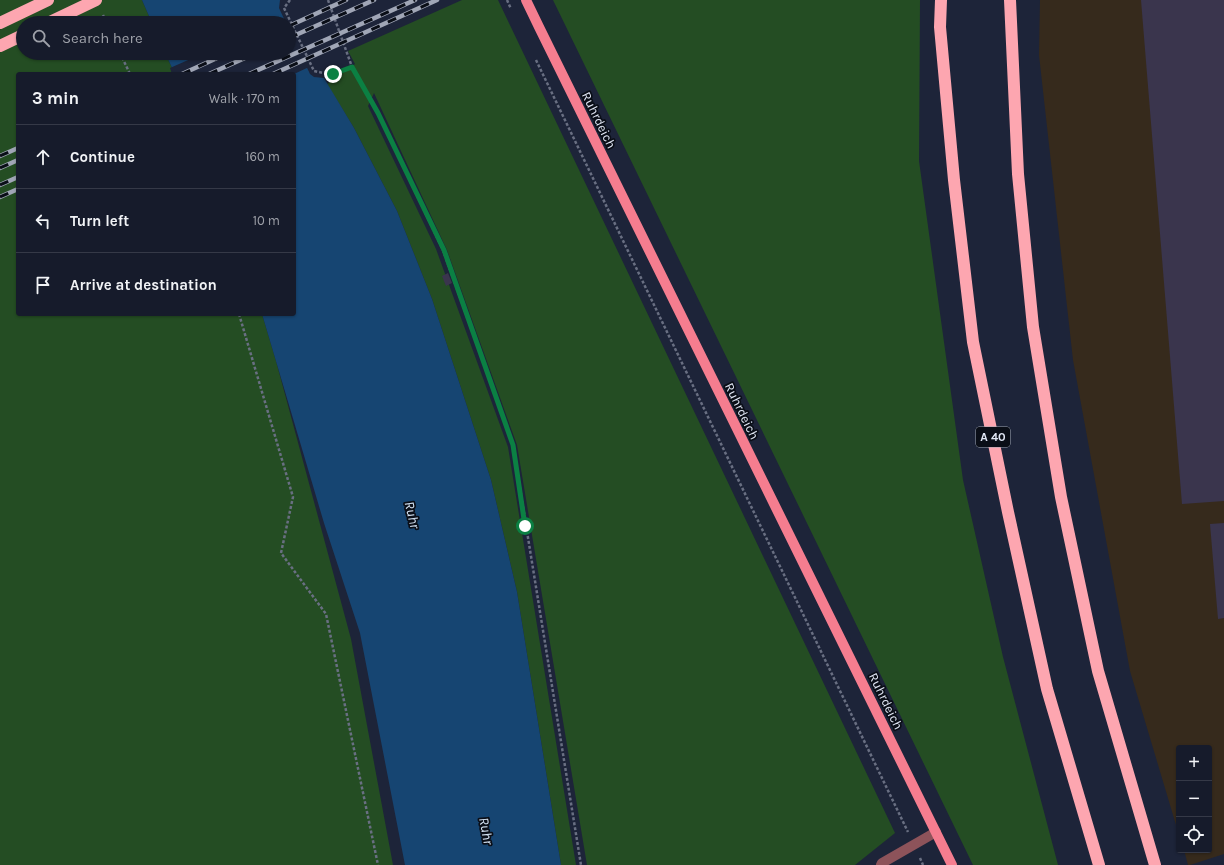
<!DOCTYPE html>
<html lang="en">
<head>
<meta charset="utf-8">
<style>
  :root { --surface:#161b2b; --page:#232837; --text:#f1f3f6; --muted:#9ea1a9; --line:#353947 }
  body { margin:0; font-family:Karla,sans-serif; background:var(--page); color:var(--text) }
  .controls { position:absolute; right:12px; bottom:12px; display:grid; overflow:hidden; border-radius:4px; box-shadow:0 1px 3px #0004 }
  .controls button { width:36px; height:36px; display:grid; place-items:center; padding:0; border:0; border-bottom:1px solid var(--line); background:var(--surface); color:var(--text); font:20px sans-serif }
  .stop { position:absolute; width:12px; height:12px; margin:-9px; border:3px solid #0b8043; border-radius:50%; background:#fff }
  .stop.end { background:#0b8043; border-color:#fff; box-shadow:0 1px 4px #0008 }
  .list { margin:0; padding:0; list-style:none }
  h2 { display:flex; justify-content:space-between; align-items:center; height:52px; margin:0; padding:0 16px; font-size:17px }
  h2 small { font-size:13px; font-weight:400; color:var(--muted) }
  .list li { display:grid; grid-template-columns:26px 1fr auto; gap:12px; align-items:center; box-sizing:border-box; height:64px; padding:0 16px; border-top:1px solid var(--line) }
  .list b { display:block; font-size:15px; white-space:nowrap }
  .list em { font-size:13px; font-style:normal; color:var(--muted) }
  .icon { flex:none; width:22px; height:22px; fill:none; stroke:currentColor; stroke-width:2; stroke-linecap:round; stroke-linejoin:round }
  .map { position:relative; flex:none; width:1224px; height:865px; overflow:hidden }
  .search { position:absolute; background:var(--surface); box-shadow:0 1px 3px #0004; left:16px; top:16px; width:280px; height:44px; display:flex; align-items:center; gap:10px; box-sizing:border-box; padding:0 14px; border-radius:22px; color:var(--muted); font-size:15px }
  .panel { position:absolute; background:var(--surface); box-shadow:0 1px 3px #0004; left:16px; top:72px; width:280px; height:244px; border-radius:4px }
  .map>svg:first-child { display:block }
  .commercial { fill:#362a1c }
  .green { fill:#244d23 }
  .water { fill:#164572 }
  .pier { fill:#1d2439 }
  .building { fill:#3a354d }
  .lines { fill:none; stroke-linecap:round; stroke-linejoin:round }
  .path { stroke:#696f82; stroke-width:2.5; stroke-dasharray:3 2; stroke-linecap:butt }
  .minor { stroke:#8d535a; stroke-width:10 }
  .major { stroke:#f57d8f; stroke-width:10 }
  .highway { stroke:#fda6b0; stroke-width:12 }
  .rail-casing { stroke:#a0a6b6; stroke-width:4.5 }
  .rail { stroke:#0a0e17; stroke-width:3; stroke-dasharray:9; stroke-linecap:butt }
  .route { stroke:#0b8043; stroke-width:5 }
  .labels { text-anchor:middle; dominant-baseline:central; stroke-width:3.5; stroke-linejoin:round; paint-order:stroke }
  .shield { fill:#0a0e17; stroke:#a1a7b3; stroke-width:1 }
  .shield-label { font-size:12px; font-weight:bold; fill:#e2e8f6 }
  .street-label { font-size:13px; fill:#e2e8f6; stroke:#0a0e17 }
  .water-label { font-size:14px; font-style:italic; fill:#d7e6f7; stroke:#0a0e17 }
</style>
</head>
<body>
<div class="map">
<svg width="1224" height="865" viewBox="0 0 1224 865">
  <rect width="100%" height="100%" fill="#1d2439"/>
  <!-- commercial -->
  <path class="commercial" d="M1040 0H1224V854L1190 865H1188L1184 850H1209V748H1179V835L1130 671 1073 360 1039 55Z"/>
  <!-- green -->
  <g class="green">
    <path d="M0 0H142L152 23H23V53H165L175 74H18V314H262L276 361 351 639 393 865H0Z"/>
    <path d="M462 0H498L895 833 855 865H587L517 445 447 250 374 93 368 106 436 249 508 447 576 865H561L517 592 491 480 432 299 397 211 354 128 327 84 355 64 348 51Z"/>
    <path d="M553 0H920L919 161 963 480 1003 657 1058 865H973Z"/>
  </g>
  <!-- water -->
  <g class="water">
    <path d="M142 0H280L279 8 286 23H152Z"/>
    <path d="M289 30 310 74 314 77 324 78 354 128 397 211 432 299 491 480 517 592 561 865H405L360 633 324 523 262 314H294V74H175L165 53H289Z"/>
  </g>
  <!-- pier -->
  <path class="pier" d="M289 28 291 29 309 67 294 74H172L170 68 204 53H289Z"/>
  <!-- building -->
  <g class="building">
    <path d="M1141 0H1224V501L1182 504Z"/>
    <path d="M448 273 452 283 446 286 442 276Z"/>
    <path d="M1224 523V618L1218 619 1210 524Z"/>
  </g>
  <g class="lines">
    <!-- path -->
    <g class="path">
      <path d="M290 0 284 8 314 71 333 75 352 67"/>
      <path d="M328 0 352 67 378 113 443 250 513 445 581 865"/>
      <path d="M507 0 511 9"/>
      <path d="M103 15 106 23"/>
      <path d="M120 53 130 74"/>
      <path d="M536 60 908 832"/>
      <path d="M239 314 293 497 281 553 326 614 378 865"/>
      <path d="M920 858 923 865"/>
    </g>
    <!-- minor -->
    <path class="minor" d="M881 865 882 863 936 832"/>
    <!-- major -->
    <path class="major" d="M526 0 539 27 952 865"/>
    <!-- highway -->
    <g class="highway">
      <path d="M941 0 940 27 954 180 973 342 1008 512 1047 689 1099 865"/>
      <path d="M1010 0 1018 174 1033 327 1061 497 1098 671 1155 865"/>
      <path d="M0 23 48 0"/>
      <path d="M48 23 96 0"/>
      <path d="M0 46 23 35"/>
    </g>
    <defs>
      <g id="rail">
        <path d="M289 26 346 0"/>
        <path d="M289 38 374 0"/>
        <path d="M182 74 228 53"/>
        <path d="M209 74 256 53"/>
        <path d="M249 74 415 0"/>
        <path d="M273 74 437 0"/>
        <path d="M0 156 18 148"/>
        <path d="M0 168 18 160"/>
        <path d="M0 185 18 177"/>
        <path d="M0 197 18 189"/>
      </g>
    </defs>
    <!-- rail casing -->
    <use href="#rail" class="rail-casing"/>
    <!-- rail -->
    <use href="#rail" class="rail"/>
  </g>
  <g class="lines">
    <!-- route -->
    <path class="route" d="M333 74 352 67 378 113 444 250 513 445 525 526"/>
  </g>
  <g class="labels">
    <!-- shield labels -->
    <rect class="shield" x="976" y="427" width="34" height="20" rx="3"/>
    <g class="shield-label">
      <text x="993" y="437">A 40</text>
    </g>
    <!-- street labels -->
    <g class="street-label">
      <text transform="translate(599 120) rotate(64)">Ruhrdeich</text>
      <text transform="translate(742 411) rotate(64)">Ruhrdeich</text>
      <text transform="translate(886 701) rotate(64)">Ruhrdeich</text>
    </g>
    <!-- water labels -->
    <g class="water-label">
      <text transform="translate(412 515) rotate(77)">Ruhr</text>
      <text transform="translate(486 831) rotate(79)">Ruhr</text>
    </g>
  </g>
</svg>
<div class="controls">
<button>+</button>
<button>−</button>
<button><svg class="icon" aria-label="locate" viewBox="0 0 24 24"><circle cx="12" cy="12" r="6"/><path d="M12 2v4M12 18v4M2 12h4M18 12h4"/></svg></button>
</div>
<div class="stop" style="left:525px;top:526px"></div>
<div class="stop end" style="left:333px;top:74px"></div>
<div class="search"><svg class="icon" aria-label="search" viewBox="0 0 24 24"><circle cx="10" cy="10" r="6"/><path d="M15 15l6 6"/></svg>Search here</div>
<section class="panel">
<h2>3 min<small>Walk · 170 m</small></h2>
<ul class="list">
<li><svg class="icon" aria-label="ahead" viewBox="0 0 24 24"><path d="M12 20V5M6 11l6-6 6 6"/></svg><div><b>Continue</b></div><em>160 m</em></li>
<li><svg class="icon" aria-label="left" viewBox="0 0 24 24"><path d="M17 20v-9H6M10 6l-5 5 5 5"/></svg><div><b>Turn left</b></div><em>10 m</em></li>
<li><svg class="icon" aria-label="arrive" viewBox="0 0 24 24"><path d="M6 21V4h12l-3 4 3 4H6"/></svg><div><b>Arrive at destination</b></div></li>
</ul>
</section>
</div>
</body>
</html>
